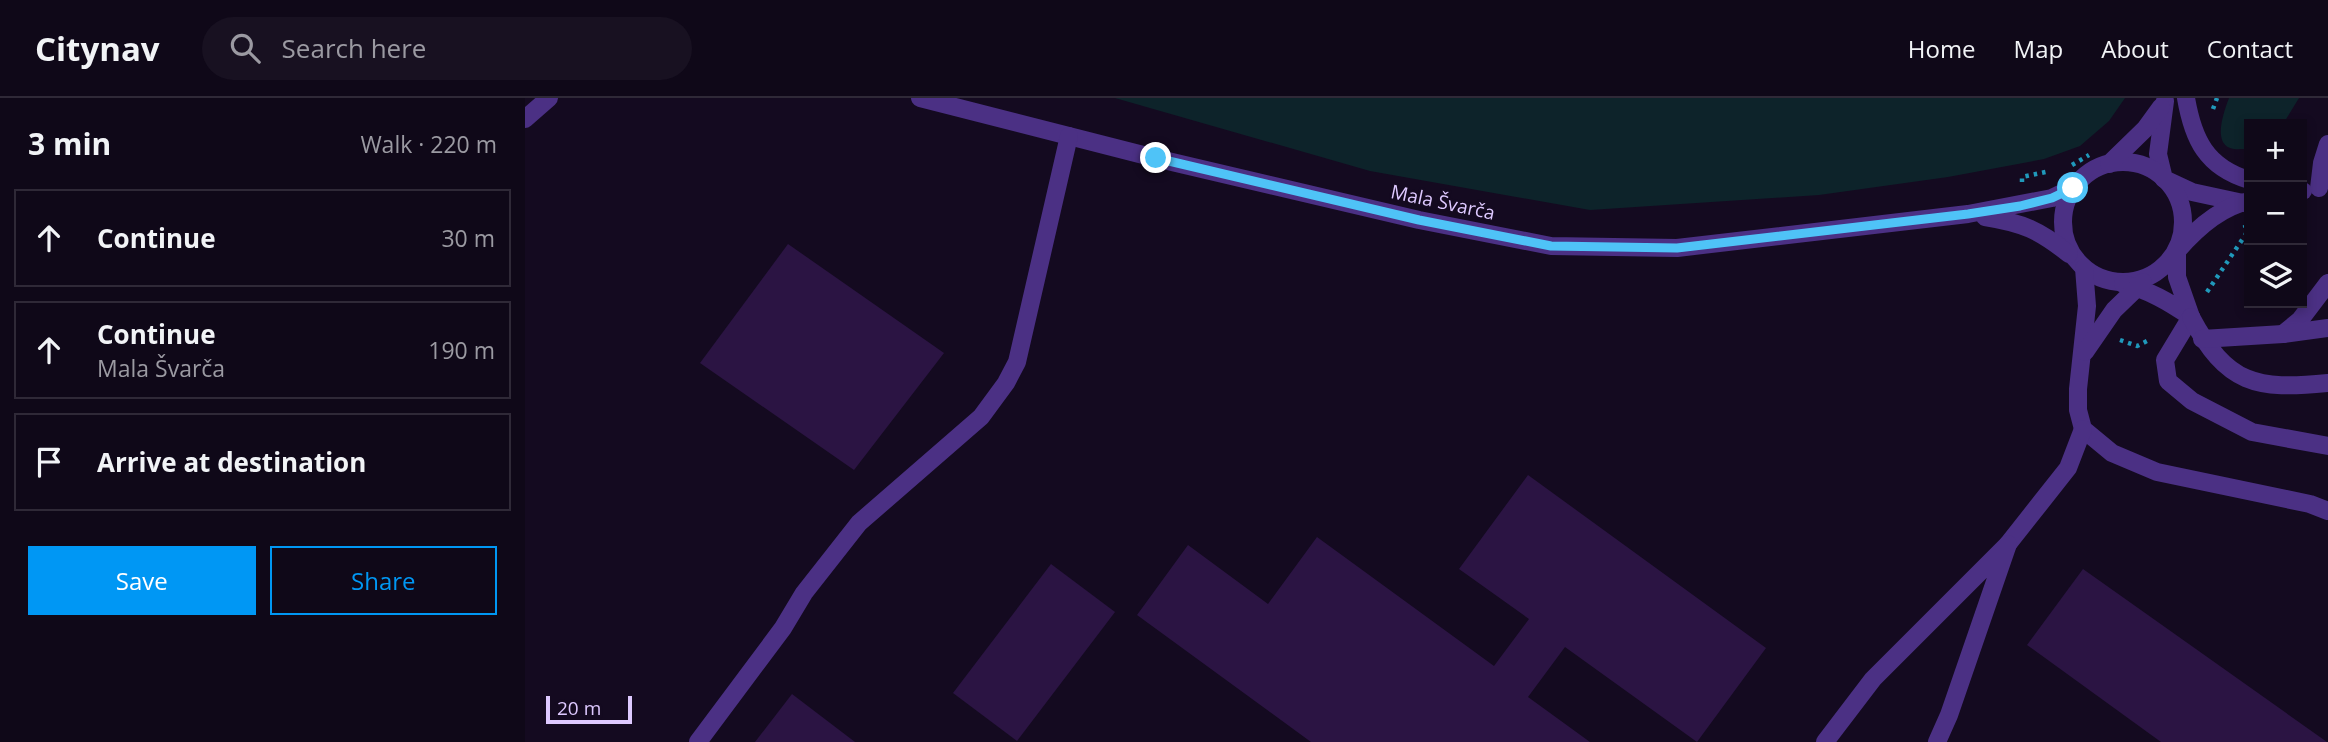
<!DOCTYPE html>
<html lang="en">
<head>
<meta charset="utf-8">
<style>
  :root { --surface:#0f0818; --page:#181121; --text:#f1f3f6; --muted:#9b9aa2; --line:#2f2937; --accent:#0097f4 }
  body { margin:0; font-family:"Open Sans",sans-serif; background:var(--page); color:var(--text) }
  .controls { position:absolute; right:21px; top:21px; display:grid; overflow:hidden; border-radius:0px; box-shadow:0 4px 10px #0003 }
  .controls button { width:63px; height:63px; display:grid; place-items:center; padding:0; border:0; border-bottom:2px solid var(--line); background:var(--surface); color:var(--text); font:35px sans-serif }
  .scale { position:absolute; left:21px; bottom:18px; width:86px; box-sizing:border-box; padding-left:7px; border:4px solid #dec9ff; border-top:0; font-size:19px; line-height:24px; white-space:nowrap; color:#dec9ff; -webkit-text-stroke:5px #140a20; paint-order:stroke }
  .stop { position:absolute; width:21px; height:21px; margin:-16px; border:5px solid #4fc3f7; border-radius:50%; background:#fff }
  .stop.end { background:#4fc3f7; border-color:#fff; box-shadow:0 2px 7px #0008 }
  .list { margin:0; padding:0; list-style:none }
  h2 { display:flex; justify-content:space-between; align-items:center; height:91px; margin:0; padding:0 28px; font-size:30px }
  h2 small { font-size:23px; font-weight:400; color:var(--muted) }
  .list li { display:grid; grid-template-columns:46px 1fr auto; gap:21px; align-items:center; box-sizing:border-box; height:98px; margin:0 14px 14px; padding:0 14px; border:2px solid var(--line); border-radius:0px }
  .list b { display:block; font-size:26px; white-space:nowrap }
  .list p { margin:0; font-size:23px; white-space:nowrap; color:var(--muted) }
  .list em { font-size:23px; font-style:normal; color:var(--muted) }
  .actions { display:flex; gap:14px; padding:21px 28px }
  .actions a { flex:1; padding:16px 0; border:2px solid var(--accent); border-radius:0px; text-align:center; font-size:24px; color:var(--accent) }
  .actions .main { background:var(--accent); color:#fff }
  .icon { flex:none; width:38px; height:38px; fill:none; stroke:currentColor; stroke-width:2; stroke-linecap:round; stroke-linejoin:round }
  .map { position:relative; flex:none; width:1803px; height:644px; overflow:hidden }
  header { display:flex; align-items:center; gap:42px; box-sizing:border-box; height:98px; padding:0 35px; background:var(--surface); border-bottom:2px solid var(--line) }
  header strong { font-size:33px }
  nav { display:flex; gap:38px; margin-inline-start:auto; font-size:24px }
  .search { width:490px; height:63px; background:var(--page); display:flex; align-items:center; gap:18px; box-sizing:border-box; padding:0 24px; border-radius:38px; color:var(--muted); font-size:26px }
  main { display:flex }
  aside { flex:1; background:var(--surface) }
  .map>svg:first-child { display:block }
  .green { fill:#0d232a }
  .building { fill:#2b1443 }
  .lines { fill:none; stroke-linecap:round; stroke-linejoin:round }
  .path { stroke:#2099bb; stroke-width:4.5; stroke-dasharray:3.5 5; stroke-linecap:butt }
  .minor { stroke:#4b3084; stroke-width:18 }
  .route { stroke:#4fc3f7; stroke-width:9 }
  .labels { text-anchor:middle; dominant-baseline:central; stroke-width:5; stroke-linejoin:round; paint-order:stroke }
  .street-label { font-size:19px; fill:#dec9ff; stroke:#140a20 }
</style>
</head>
<body>
<header>
<strong>Citynav</strong>
<div class="search"><svg class="icon" aria-label="search" viewBox="0 0 24 24"><circle cx="10" cy="10" r="6"/><path d="M15 15l6 6"/></svg>Search here</div>
<nav><a>Home</a><a>Map</a><a>About</a><a>Contact</a></nav>
</header>
<main>
<aside>
<h2>3 min<small>Walk · 220 m</small></h2>
<ul class="list">
<li><svg class="icon" aria-label="ahead" viewBox="0 0 24 24"><path d="M12 20V5M6 11l6-6 6 6"/></svg><div><b>Continue</b></div><em>30 m</em></li>
<li><svg class="icon" aria-label="ahead" viewBox="0 0 24 24"><path d="M12 20V5M6 11l6-6 6 6"/></svg><div><b>Continue</b><p>Mala Švarča</p></div><em>190 m</em></li>
<li><svg class="icon" aria-label="arrive" viewBox="0 0 24 24"><path d="M6 21V4h12l-3 4 3 4H6"/></svg><div><b>Arrive at destination</b></div></li>
</ul>
<div class="actions"><a class="main">Save</a><a>Share</a></div>
</aside>
<div class="map">
<svg width="1803" height="644" viewBox="0 0 1803 644">
  <rect width="100%" height="100%" fill="#140a20"/>
  <!-- green -->
  <g class="green">
    <path d="M590 0H1600L1584 23 1555 48 1519 61 1423 79 1294 97 1065 112 845 73Z"/>
    <path d="M1704 0H1774L1758 26 1751 21 1746 26H1724V50C1685 58 1695 24 1704 0Z"/>
  </g>
  <!-- building -->
  <g class="building">
    <path d="M263 146 419 255 329 372 175 265Z"/>
    <path d="M1003 377 1241 550 1172 644 1040 549 1003 599 1065 644H786L612 517 663 447 743 506 792 439 969 568 1004 521 934 471Z"/>
    <path d="M526 466 590 514 492 643 428 595Z"/>
    <path d="M1558 471 1802 644H1636L1502 547Z"/>
    <path d="M267 596 330 644H230Z"/>
  </g>
  <g class="lines">
    <!-- path -->
    <g class="path">
      <path d="M1688 11 1692 0"/>
      <path d="M1547 67 1564 57"/>
      <path d="M1497 84V79L1525 73"/>
      <path d="M1682 194 1721 136 1720 127"/>
      <path d="M1595 242 1612 248 1626 241"/>
    </g>
    <!-- minor -->
    <g class="minor">
      <path d="M395 0 630 60 894 122 1026 148 1152 150 1443 116 1527 100 1548 90"/>
      <path d="M1661 0C1668 41 1681 69 1724 82"/>
      <path d="M1640 3 1633 56 1639 81 1667 94 1718 105"/>
      <path d="M0 21 24 0"/>
      <circle cx="1598" cy="124" r="60"/>
      <path d="M1584 66 1620 31 1636 9"/>
      <path d="M1794 90 1797 65 1803 46"/>
      <path d="M1777 93H1778"/>
      <path d="M1460 119C1498 125 1514 132 1544 156"/>
      <path d="M1559 170 1562 208 1553 291V312L1558 331 1587 355 1632 374 1785 406 1803 413"/>
      <path d="M1598 186C1624 192 1644 204 1666 219L1652 179V153C1671 131 1695 109 1724 103"/>
      <path d="M1666 219 1640 262 1643 283 1667 303 1727 334 1803 348"/>
      <path d="M1666 219C1702 287 1731 292 1803 285"/>
      <path d="M1758 236 1775 222 1803 185"/>
      <path d="M1677 241 1758 236 1803 230"/>
      <path d="M1560 254 1589 212 1618 184"/>
      <path d="M1483 446 1543 370 1558 331"/>
      <path d="M173 644 258 530 279 495 334 425 456 319 481 285 492 264 544 38"/>
      <path d="M1300 644 1348 581 1483 446 1424 617 1412 644"/>
    </g>
  </g>
  <g class="lines">
    <!-- route -->
    <path class="route" d="M631 60 894 122 1026 148 1152 150 1443 116 1495 108 1527 100 1548 90"/>
  </g>
  <g class="labels">
    <!-- street labels -->
    <g class="street-label">
      <text transform="translate(918 104) rotate(12)">Mala Švarča</text>
    </g>
  </g>
</svg>
<div class="controls">
<button>+</button>
<button>−</button>
<button><svg class="icon" aria-label="layers" viewBox="0 0 24 24"><path d="M12 4l9 5-9 5-9-5zM3 14l9 5 9-5"/></svg></button>
</div>
<div class="scale">20 m</div>
<div class="stop" style="left:1548px;top:90px"></div>
<div class="stop end" style="left:631px;top:60px"></div>
</div>
</main>
</body>
</html>
